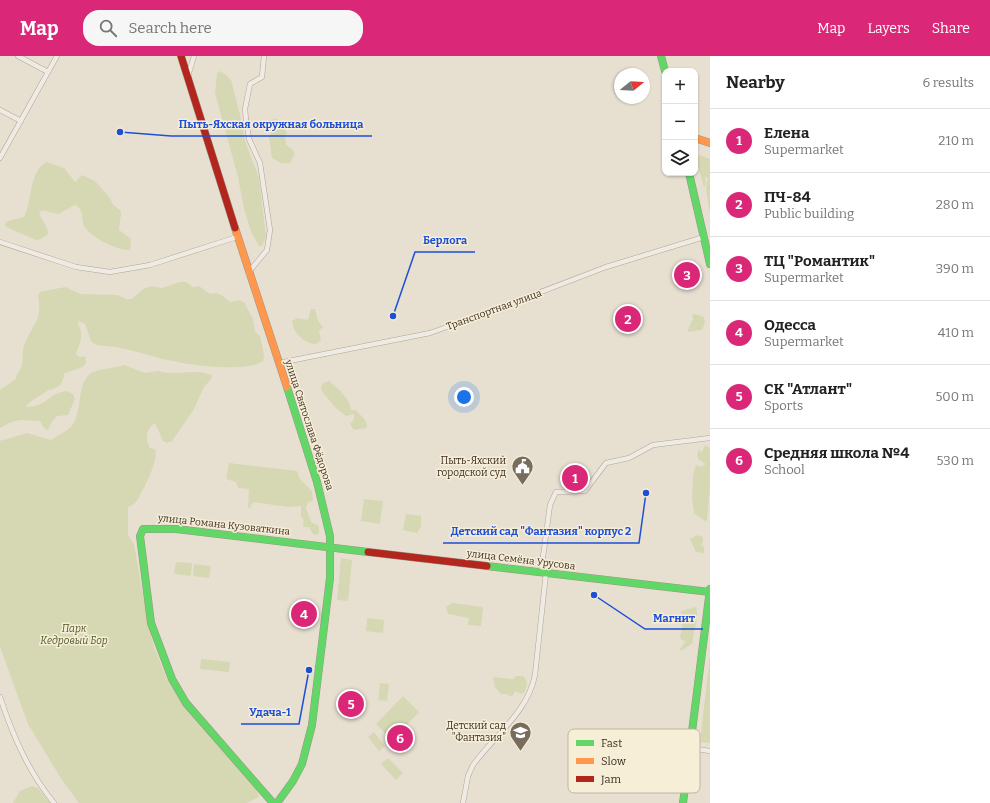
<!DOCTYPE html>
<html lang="en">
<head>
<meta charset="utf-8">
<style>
  :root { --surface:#fff; --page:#f6f6f6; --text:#222; --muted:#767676; --line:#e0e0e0; --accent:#db2777 }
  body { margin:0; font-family:Bitter,serif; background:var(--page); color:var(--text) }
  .controls { position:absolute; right:12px; top:12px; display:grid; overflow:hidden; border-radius:8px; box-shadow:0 1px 3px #0004 }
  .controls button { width:36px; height:36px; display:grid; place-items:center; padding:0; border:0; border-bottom:1px solid var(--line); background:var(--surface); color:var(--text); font:20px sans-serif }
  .compass { position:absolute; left:614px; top:12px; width:36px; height:36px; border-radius:50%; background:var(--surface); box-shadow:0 1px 3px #0004; rotate:72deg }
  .you { position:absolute; left:464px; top:341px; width:14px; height:14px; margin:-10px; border:3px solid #fff; border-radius:50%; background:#1a73e8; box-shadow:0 0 0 6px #1a73e833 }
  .badge { display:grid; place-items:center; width:26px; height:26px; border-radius:50%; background:var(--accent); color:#fff; font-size:13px; font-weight:700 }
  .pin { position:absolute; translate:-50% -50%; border:2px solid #fff; box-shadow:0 1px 4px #0006 }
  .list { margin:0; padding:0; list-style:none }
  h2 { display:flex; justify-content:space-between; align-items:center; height:52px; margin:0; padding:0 16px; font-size:17px }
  h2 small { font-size:13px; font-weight:400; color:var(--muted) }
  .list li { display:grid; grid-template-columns:26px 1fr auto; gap:12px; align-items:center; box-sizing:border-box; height:64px; padding:0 16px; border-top:1px solid var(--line) }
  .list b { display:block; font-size:15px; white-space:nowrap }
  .list p { margin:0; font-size:13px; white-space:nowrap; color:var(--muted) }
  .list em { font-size:13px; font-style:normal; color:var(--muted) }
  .icon { flex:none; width:22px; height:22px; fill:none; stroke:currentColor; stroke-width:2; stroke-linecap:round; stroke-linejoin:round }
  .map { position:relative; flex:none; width:710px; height:747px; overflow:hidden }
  header { display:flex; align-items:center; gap:24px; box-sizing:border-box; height:56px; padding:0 20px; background:var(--accent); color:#fff }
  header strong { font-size:19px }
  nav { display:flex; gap:22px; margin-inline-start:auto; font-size:14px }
  .search { width:280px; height:36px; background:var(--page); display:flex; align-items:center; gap:10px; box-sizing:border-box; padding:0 14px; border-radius:16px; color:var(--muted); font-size:15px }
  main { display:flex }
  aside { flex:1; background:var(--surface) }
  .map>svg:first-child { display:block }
  .green { fill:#d6d7b3 }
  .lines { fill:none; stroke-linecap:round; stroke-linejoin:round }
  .street-casing { stroke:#ada599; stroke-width:5.5 }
  .fast-casing { stroke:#9c958a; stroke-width:8 }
  .slow-casing { stroke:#9c958a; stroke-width:8 }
  .jam-casing { stroke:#9c958a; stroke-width:8 }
  .street { stroke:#efebe3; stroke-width:4.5 }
  .fast { stroke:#63d668; stroke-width:7 }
  .slow { stroke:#ff974d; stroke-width:7 }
  .jam { stroke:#b3261e; stroke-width:7 }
  .labels { text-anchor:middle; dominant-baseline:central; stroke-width:3; stroke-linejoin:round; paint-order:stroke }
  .street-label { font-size:10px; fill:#3d2e20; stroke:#f7eed8 }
  .poi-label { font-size:10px; fill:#3d2e20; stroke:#f7eed8; text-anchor:end }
  .park-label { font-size:10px; font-style:italic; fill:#4d5a26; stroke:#f7eed8 }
  .key { fill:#f7eed8; stroke:#bfb4a1; stroke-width:1 }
  .key-label { font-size:11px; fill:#3d2e20 }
  .leader { fill:none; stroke:#1d4ed8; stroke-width:1.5 }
  .callout-dot { fill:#1d4ed8; stroke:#f7eed8; stroke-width:1.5 }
  .callout-label { font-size:11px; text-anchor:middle; font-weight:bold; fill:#1d4ed8; stroke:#f7eed8; stroke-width:3; stroke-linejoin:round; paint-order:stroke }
</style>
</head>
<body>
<header>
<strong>Map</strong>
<div class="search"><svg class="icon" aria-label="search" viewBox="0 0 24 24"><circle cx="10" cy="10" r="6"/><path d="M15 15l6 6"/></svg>Search here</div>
<nav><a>Map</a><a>Layers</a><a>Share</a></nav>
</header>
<main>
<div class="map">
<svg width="710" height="747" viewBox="0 0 710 747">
  <rect width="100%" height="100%" fill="#e7e0d1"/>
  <!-- green -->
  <g class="green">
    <path d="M219 15 225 18 231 24 240 59 245 85 259 122 266 181 262 190H259L251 176 244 153 238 121 215 37 217 17Z"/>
    <path d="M276 63 284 66 283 70 287 77 285 79 286 89 292 93 295 98 290 107H281L272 102 269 81 271 77 268 67 269 64Z"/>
    <path d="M700 99 710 103V158L706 133 708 122 705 121 706 128 704 131 696 103Z"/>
    <path d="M46 106 64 112 75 126 82 119 95 125 110 142 113 149 120 154 121 157 119 174 131 183 130 194C118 195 90 181 84 170 81 162 84 153 75 149L58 158 42 154 39 157C41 164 48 170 48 178L41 183 36 184 6 171 5 168 8 165 24 161C33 144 28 118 46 106Z"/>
    <path d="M180 226H186L193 231 199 230 210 238 216 237 223 240 230 246 239 244 244 246 253 263 255 276 260 280 264 299 263 305C247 316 193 310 173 305 155 302 138 295 120 292 112 290 104 290 96 289L91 285 85 268 78 265C78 270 81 273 81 277 82 287 77 292 76 298L80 301 85 300C91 314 71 313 64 318 64 327 56 334 48 334 41 341 30 343 26 351 47 351 48 337 67 335L73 338 75 343 68 359 57 360 52 365 48 374 44 372 40 365 21 364 11 366 0 372V334L16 323C17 316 21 314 22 309 23 302 22 296 24 290 32 268 43 265 38 240L40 236 65 231 81 238 118 239 126 243H132L143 233 152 230 162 232Z"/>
    <path d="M311 253H315L318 265 323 271 319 275 321 284 316 288C305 288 293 277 292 265L297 262 308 264Z"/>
    <path d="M695 258 704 261 705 267 702 274 687 276 693 263 692 259Z"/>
    <path d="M124 309 145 317 158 315 167 317 200 316 212 319V322L204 331 194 353 172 385 167 387 163 385 155 367C146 373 145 384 150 392L155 393C160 402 142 437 136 446 134 448 131 450 128 451V479L134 488 148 568 154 591 167 623 177 639 257 734 259 741 247 747H79L62 724 28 668 0 591V385L27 377 51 384C58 378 68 376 73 368 83 352 76 328 91 317 98 313 116 312 124 309Z"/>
    <path d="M329 325C338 333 350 342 351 354H356L365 364 367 369 366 372 354 374 350 368 354 363V358L346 360 336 352 321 334 322 328Z"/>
    <path d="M705 389 710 392V430L707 464 705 465 694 457 692 443 693 419 696 409 701 411 706 408 699 404 697 400 699 392 700 396H702Z"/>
    <path d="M229 407 297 415 300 423 312 435 313 445 308 446 306 452 311 466 319 470V477L316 479 313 478 309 471H303L304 464 301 461V450L289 451 253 446 250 452H248L249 433 238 432 236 426 226 423Z"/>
    <path d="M364 443 383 445 380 468 361 465Z"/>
    <path d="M406 458 421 460V471L417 477 403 474Z"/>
    <path d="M698 479 703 481V486L701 489 704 491V497L696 496 690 483Z"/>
    <path d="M341 502 352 504 348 545 337 544Z"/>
    <path d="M176 506 192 507 191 520 174 518Z"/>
    <path d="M194 508 211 510 209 522 193 520Z"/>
    <path d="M452 547 483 551 481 570 468 569 469 562 448 558 446 551Z"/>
    <path d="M696 551C700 561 692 576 693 587L681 595 680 593 686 585 681 584 680 580 682 573 681 555Z"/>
    <path d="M367 562 384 564 383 577 366 575Z"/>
    <path d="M710 599V687L700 686Z"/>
    <path d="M201 603 230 606 229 616 200 613Z"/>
    <path d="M516 620H523L527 626 525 636 521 638 515 635 512 641 507 638H501L495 631 493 621 513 623Z"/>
    <path d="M380 627 389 628 387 645 378 644Z"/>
    <path d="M403 640 419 656 392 684 376 668Z"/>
    <path d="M374 676 385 690 379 695 368 681Z"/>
    <path d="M388 702 403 717 396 724 381 708Z"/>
    <path d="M32 730 38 732 50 747H13L20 735Z"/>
  </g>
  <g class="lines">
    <defs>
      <g id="street">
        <path d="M18 0 48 16"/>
        <path d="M188 20 194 0"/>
        <path d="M0 54 21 65"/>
        <path d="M0 102 57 0"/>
        <path d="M0 186 76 211 110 216 150 209 237 181"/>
        <path d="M248 217 267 194 270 174 260 107 249 83 246 64 245 53 250 28 262 21 264 0"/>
        <path d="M279 307 430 277 486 257 606 211 704 181"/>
        <path d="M541 516 550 449 556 436 585 435 606 407 629 402 653 389 710 382"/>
        <path d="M0 641C13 680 28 715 54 747"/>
        <path d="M690 692 710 695"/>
        <path d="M463 747 468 720 473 709C494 680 528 656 535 619L546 517"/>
      </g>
      <g id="fast">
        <path d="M661 0 665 15"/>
        <path d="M689 117 710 208"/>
        <path d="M487 510 710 536"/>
        <path d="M273 747 186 647 172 623 151 567 140 480 143 473H176L368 496"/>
        <path d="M277 747 293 725 302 708 312 669 330 522V480L317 426 287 331"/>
        <path d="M683 747 710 533"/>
      </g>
      <g id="slow">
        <path d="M695 82 710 87"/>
        <path d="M235 172 287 331"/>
      </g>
      <g id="jam">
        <path d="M181 0 235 172"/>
        <path d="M368 496 487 510"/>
      </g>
    </defs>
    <!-- street casing -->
    <use href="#street" class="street-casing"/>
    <!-- fast casing -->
    <use href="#fast" class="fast-casing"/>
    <!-- slow casing -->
    <use href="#slow" class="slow-casing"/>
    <!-- jam casing -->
    <use href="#jam" class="jam-casing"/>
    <!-- street -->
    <use href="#street" class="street"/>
    <!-- fast -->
    <use href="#fast" class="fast"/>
    <!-- slow -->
    <use href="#slow" class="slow"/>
    <!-- jam -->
    <use href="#jam" class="jam"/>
  </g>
  <!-- icons -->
  <defs>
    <symbol id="civic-pin" viewBox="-11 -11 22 30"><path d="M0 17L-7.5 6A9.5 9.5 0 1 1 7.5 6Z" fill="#786c5e" stroke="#f7eed8"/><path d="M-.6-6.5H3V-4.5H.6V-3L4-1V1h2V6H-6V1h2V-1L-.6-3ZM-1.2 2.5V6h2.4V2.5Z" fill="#fff"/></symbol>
    <symbol id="school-pin" viewBox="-11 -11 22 30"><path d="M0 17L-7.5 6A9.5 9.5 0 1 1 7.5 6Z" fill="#786c5e" stroke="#f7eed8"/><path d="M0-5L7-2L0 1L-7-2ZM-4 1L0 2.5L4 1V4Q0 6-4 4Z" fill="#fff"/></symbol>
  </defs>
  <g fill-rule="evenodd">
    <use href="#civic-pin" x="510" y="398" width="25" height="34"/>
    <use href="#school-pin" x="508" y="664" width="25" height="34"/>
  </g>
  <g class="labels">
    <!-- street labels -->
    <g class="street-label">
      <text transform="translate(494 254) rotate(-20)">Транспортная улица</text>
      <text transform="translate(309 369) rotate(72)">улица Святослава Фёдорова</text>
      <text transform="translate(224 469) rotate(6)">улица Романа Кузоваткина</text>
      <text transform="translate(521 504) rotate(7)">улица Семёна Урусова</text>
    </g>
    <!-- poi labels -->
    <g class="poi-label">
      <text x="506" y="405">Пыть-Яхский<tspan x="506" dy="12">городской суд</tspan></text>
      <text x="506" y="670">Детский сад<tspan x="506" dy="12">"Фантазия"</tspan></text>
    </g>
    <!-- park labels -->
    <g class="park-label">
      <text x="74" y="573">Парк<tspan x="74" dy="12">Кедровый Бор</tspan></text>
    </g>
  </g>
  <!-- legend -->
  <rect x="568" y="673" width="132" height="64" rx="6" class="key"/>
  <rect x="576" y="684" width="18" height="6" fill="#63d668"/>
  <rect x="576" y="702" width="18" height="6" fill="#ff974d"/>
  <rect x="576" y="720" width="18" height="6" fill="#b3261e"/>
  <g class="key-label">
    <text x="601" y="691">Fast</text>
    <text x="601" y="709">Slow</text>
    <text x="601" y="727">Jam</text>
  </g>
  <!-- callouts -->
  <path class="leader" d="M120 76L171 80H372M393 260L415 196H475M646 437L639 487H443M594 539L645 573H703M309 614L299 668H241"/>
  <g class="callout-dot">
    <circle cx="120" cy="76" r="4"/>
    <circle cx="393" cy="260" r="4"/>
    <circle cx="646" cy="437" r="4"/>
    <circle cx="594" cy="539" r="4"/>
    <circle cx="309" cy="614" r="4"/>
  </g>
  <g class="callout-label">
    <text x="271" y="72">Пыть-Яхская окружная больница</text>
    <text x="445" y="188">Берлога</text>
    <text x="541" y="479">Детский сад "Фантазия" корпус 2</text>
    <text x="674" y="566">Магнит</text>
    <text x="270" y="660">Удача-1</text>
  </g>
</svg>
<div class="controls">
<button>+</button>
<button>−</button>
<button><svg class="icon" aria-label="layers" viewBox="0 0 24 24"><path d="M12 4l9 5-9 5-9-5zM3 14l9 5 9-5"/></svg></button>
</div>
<svg class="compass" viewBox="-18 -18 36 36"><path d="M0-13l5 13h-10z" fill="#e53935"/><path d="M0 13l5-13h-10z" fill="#767676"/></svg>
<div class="you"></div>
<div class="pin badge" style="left:575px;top:422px">1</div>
<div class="pin badge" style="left:628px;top:263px">2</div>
<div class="pin badge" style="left:687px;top:219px">3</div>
<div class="pin badge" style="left:304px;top:558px">4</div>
<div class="pin badge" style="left:351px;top:648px">5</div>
<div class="pin badge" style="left:400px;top:682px">6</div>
</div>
<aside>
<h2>Nearby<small>6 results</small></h2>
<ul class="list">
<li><span class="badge">1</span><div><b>Елена</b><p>Supermarket</p></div><em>210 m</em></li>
<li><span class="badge">2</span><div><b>ПЧ-84</b><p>Public building</p></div><em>280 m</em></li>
<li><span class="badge">3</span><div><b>ТЦ &quot;Романтик&quot;</b><p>Supermarket</p></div><em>390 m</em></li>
<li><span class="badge">4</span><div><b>Одесса</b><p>Supermarket</p></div><em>410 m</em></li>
<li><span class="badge">5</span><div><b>СК &quot;Атлант&quot;</b><p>Sports</p></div><em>500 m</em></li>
<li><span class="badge">6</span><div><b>Средняя школа №4</b><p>School</p></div><em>530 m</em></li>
</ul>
</aside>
</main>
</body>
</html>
